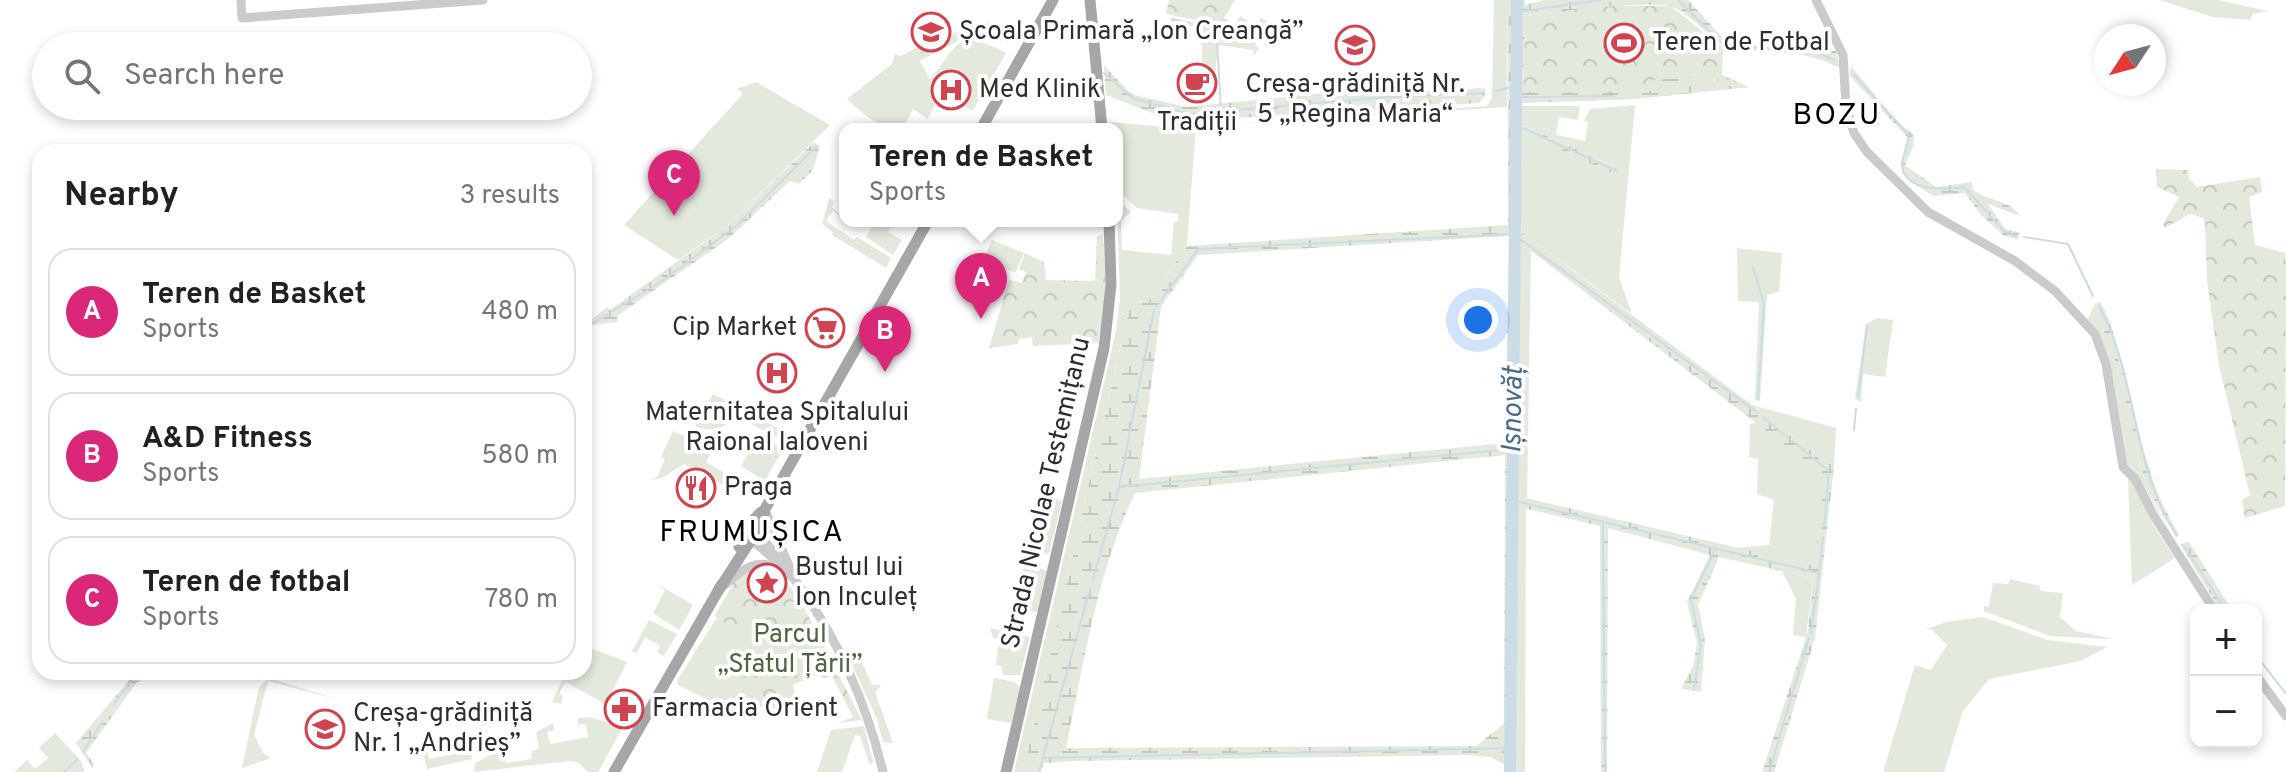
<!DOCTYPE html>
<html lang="en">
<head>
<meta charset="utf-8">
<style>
  :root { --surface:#fff; --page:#f6f6f6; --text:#202124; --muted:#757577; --line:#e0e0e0; --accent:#db2777 }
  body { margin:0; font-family:Overpass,sans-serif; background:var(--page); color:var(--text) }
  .controls { position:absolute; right:24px; bottom:24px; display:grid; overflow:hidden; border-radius:16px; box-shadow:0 4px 12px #0003 }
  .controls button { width:72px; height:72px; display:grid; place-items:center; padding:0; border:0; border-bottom:2px solid var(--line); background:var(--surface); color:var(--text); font:40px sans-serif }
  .compass { position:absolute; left:2094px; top:24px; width:72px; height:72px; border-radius:50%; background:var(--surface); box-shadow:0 4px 12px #0003; rotate:234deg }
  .you { position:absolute; left:1478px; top:320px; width:28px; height:28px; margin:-20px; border:6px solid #fff; border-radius:50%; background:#1a73e8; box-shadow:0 0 0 12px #1a73e833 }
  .badge { display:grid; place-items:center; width:52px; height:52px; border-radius:50%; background:var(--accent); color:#fff; font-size:26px; font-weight:700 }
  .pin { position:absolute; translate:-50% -66px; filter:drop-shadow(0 2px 4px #0008) }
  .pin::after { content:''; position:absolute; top:42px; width:28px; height:24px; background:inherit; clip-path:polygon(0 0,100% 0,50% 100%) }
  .popup { position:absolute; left:839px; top:123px; width:284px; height:104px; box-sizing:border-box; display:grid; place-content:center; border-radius:16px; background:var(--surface); filter:drop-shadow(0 2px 6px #0005); font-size:26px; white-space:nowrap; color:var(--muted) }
  .popup b { font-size:30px; color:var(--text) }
  .popup::after { content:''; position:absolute; left:50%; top:100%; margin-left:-16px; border:16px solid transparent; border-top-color:var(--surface) }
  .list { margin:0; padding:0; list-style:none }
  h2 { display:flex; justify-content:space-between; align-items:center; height:104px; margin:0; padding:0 32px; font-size:34px }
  h2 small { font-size:26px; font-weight:400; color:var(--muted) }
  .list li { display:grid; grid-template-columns:52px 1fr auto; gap:24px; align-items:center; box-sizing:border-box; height:128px; margin:0 16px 16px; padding:0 16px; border:2px solid var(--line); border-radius:24px }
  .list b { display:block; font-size:30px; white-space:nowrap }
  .list p { margin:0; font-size:26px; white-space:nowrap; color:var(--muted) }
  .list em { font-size:26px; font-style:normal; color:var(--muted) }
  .icon { flex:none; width:44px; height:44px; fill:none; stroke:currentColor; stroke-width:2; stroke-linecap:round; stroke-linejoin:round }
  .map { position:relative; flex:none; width:2286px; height:772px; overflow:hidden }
  .search { position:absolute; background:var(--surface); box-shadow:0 4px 12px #0003; left:32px; top:32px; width:560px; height:88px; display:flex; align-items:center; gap:20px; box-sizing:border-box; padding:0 28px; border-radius:44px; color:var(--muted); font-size:30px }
  .panel { position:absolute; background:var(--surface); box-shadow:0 4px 12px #0003; left:32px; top:144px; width:560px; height:536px; border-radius:24px }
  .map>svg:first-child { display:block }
  .green { fill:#e4e9dd }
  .forest { fill:url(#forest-crowns) }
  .wetland { fill:url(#wetland-marsh); fill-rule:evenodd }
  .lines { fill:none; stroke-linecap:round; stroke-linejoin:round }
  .stream { stroke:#cbdce7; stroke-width:2 }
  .river { stroke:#cbdce7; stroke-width:12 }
  .minor { stroke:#cbcbcb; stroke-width:9 }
  .major { stroke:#a6a6a6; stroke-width:11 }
  .labels { text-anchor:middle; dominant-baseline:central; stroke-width:8; stroke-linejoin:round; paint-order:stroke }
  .poi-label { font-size:26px; fill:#2e2e2e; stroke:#fff; text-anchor:start }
  .street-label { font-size:26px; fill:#2e2e2e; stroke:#fff }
  .park-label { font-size:26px; fill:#516440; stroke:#fff }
  .water-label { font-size:28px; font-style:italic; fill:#456d86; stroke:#fff }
  .quarter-label { font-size:30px; letter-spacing:2px; fill:#000; stroke:#fff }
</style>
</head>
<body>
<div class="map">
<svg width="2286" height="772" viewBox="0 0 2286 772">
  <defs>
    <pattern id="forest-crowns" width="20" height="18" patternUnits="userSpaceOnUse" patternTransform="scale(2)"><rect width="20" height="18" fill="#e4e9dd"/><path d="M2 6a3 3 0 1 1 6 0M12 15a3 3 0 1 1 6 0" fill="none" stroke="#c4c8be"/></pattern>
    <pattern id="wetland-marsh" width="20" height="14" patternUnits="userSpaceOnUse" patternTransform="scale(2)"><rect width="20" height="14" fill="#e4e9dd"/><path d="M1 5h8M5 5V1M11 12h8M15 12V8" fill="none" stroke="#c4c8be"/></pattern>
  </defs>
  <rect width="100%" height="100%" fill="#fff"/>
  <!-- green -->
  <g class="green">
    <path d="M1494 0H1508L1507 107 1196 126 1187 246 1148 302 1131 301 1023 772H1014L1116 331 1120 298 1117 199 1131 212 1121 220 1122 250 1171 255 1174 223 1178 221V214L1137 208 1117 190V129H1112L1111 122 1177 128 1487 106 1492 98Z"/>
    <path d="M2159 0H2218L2268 11 2253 14 2250 20 2213 17Z"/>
    <path d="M1171 18 1242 32 1250 22 1256 26 1261 18 1267 21 1255 45 1259 48 1253 57 1254 50 1219 45 1212 88 1202 87 1206 64 1202 63V44L1194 37 1196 27 1171 22Z"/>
    <path d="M992 21 1016 30 1010 42 1003 38 1001 42 976 31 920 61 930 80C960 42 957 27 1006 53L973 111 941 92 928 119 913 109 902 129C879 129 863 114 847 99L892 64 895 54 901 56 927 42Z"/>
    <path d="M756 82 830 125 728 225 678 260 624 225 740 97 743 93 737 89Z"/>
    <path d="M1635 105 1619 277 1632 314 1521 232V131L1620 176 1622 170 1520 124 1517 106H1580L1578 120 1559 117 1556 135 1585 141 1588 122 1584 121 1590 109Z"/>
    <path d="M829 198 834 202 832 207 845 219 833 211 826 221 854 240 857 237 891 258 886 268 832 235 833 232 822 224Z"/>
    <path d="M875 221H894L888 232 902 240 893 255 866 237Z"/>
    <path d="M992 240 1024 253 1015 273 984 259Z"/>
    <path d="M1521 243 1531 251 1527 498 1518 496Z"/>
    <path d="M1737 248 1782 253 1779 292 1767 295 1760 401 1755 400 1759 302 1738 301Z"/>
    <path d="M2094 305 2116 363 2146 486 2172 535 2138 477 2126 463 2098 334 2088 319Z"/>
    <path d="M1877 318 1893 320 1885 377 1863 374 1861 402 1855 399 1866 324Z"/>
    <path d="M713 394 791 435 787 443 736 416C728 428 708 433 695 426Z"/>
    <path d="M1752 405 1836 428 1834 466Z"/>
    <path d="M1756 422 1824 474 1815 566 1736 548 1769 545 1774 500 1757 494 1758 459 1749 457 1750 425Z"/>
    <path d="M673 431 691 439 687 447 701 454 709 441 724 446 731 433 735 435 728 452 715 445 706 462 730 476 731 490 684 464 662 478 651 480 658 476 665 459 661 457Z"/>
    <path d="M758 436 783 449 765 481 741 466Z"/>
    <path d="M2128 478 2133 480 2153 525 2175 558 2132 585Z"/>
    <path d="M1050 496 1062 501 1049 554 1030 551Z"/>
    <path d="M1518 507 1526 508 1525 772H1515Z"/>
    <path d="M1025 561 1047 571 1037 612 1015 609Z"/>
    <path d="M1782 571 1813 578 1806 637 1793 635 1796 599Z"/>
    <path d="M2010 579 2040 586V591L2063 593 2060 617 2076 631 2113 639 2050 636 1984 611V606L1989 607 1993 583 2008 584Z"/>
    <path d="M656 583 693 605 679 630 653 613 665 590Z"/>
    <path d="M1983 617 2047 640 2107 647 2081 661 1989 679 1963 711 1944 772H1883L1915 665 1931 670 1947 645 1931 629 1924 630 1946 622Z"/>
    <path d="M716 619 759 637 733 703 727 709 678 685V679Z"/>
    <path d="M649 620 677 634 664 656 657 652 660 646 645 637 637 653 632 651Z"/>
    <path d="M990 628 1030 637 1020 675H1003L1001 666 996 665 999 640 993 638Z"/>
    <path d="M585 646 627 662 604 707V703L565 682 559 694 563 695 561 704 552 702 562 681 553 672H584Z"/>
    <path d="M849 658H860L872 685H881L875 692 893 743 883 742 877 719Z"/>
    <path d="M269 678 340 700 268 681 254 735 263 753 271 758 242 768 259 687Z"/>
    <path d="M994 678 1015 682 1020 688 1011 723 987 719Z"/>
    <path d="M589 717 623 727 598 772H588L578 762 569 761 474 772 475 763 503 748 506 763 532 759 531 751 539 749 536 732 553 723 554 730 547 732 550 744 588 737 586 724 578 725V718Z"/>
    <path d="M864 726 873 761 870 766 860 736 855 735 842 772H817L831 730Z"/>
    <path d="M55 733 81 761 85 772H14L27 760 35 769 48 758 39 748Z"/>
    <path d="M467 734 472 759 427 769 421 741H425L429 759 466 751 463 737 432 743 431 739Z"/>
  </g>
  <!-- forest -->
  <g class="forest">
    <path d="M1169 0H1235L1224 18 1235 24 1240 16 1248 21 1239 29 1166 14Z"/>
    <path d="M1595 6H1671L1718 44 1723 52 1722 75 1749 87 1634 99 1519 103 1523 92 1525 16Z"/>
    <path d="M2156 169 2188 170 2189 179 2197 187 2260 177 2262 192 2249 197 2255 245 2285 253 2286 264 2285 506 2245 518 2242 500 2250 495 2219 365 2207 281 2205 225 2203 218 2190 214 2165 228 2163 224 2179 197 2157 187Z"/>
    <path d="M1103 234 1106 293 1098 343 1033 346 1032 337 1019 339 1018 344 989 348 1009 280 1022 283 1026 272 1019 269 1025 253 1044 262 1046 280 1095 281 1097 236Z"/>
    <path d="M751 570V580L765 577 767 589 783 586 771 576 779 575 798 596 862 720 838 723 853 717 832 676 825 678 815 675 793 685 797 712 733 703 758 637 718 620 715 615 735 581Z"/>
  </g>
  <!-- wetland -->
  <g class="wetland">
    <path d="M1508 0H1525V5L1544 0H1688L1724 39 1723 52C1714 37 1689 15 1673 7 1652 0 1552 12 1525 16L1523 92 1653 91 1654 80 1697 77V87H1717V76L1749 87 1634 99 1519 103 1520 124 1622 170 1621 177 1522 132 1521 232 1834 466 1815 638 1774 772H1762L1808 631 1813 578 1719 557 1698 605 1705 639 1701 692 1681 689 1693 666 1697 643 1687 602 1710 555 1608 528 1607 772H1601L1600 526 1519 507 1515 772H1504V764L1490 757 1469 755 1073 761 1044 763 1041 772H1023L1131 301 1148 302 1187 246 1508 225ZM1509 236 1505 443 1139 479 1161 307 1198 255ZM1522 244 1823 474 1815 566 1518 496ZM1505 455 1504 724 1476 746 1066 748C1084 663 1097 572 1135 493Z"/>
    <path d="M1731 44 1836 51 1840 68C1806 50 1770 51 1731 50Z"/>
    <path d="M1854 55 1851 66 1895 120 1913 134 1914 145 1905 165 1936 187 1972 182 1973 190C1987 201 2010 199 2020 216L1988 204 2006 230 2019 232 2018 240 2003 235 1981 215 1965 193 1934 196C1900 176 1898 174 1907 137L1849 75Z"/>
    <path d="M1104 65 1131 94 1186 107 1384 87 1410 94 1415 86 1432 92 1478 88 1485 89V96L1479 103 1186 121 1152 113 1106 95Z"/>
    <path d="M814 142 820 147 813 170 799 184 790 181 728 239 617 316 618 322 591 325 592 319 607 307 610 310 728 225Z"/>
    <path d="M2100 302C2111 319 2115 340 2121 359 2138 419 2145 481 2179 534L2176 537 2146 486 2116 363 2094 305Z"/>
    <path d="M2189 542 2232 610H2220L2180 544Z"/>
    <path d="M136 672H143L140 682H137L86 753 94 764 92 767 76 743Z"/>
  </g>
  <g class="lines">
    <!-- stream -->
    <g class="stream">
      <path d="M1678 0 1723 44"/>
      <path d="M1518 12 1600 0"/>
      <path d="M1172 19 1190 23"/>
      <path d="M1197 25 1209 28 1217 41 1221 111"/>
      <path d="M1731 46 1814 51 1834 60"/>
      <path d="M920 53 939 47"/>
      <path d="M1104 73 1133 98 1188 114 1389 97 1484 93"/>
      <path d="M1853 74 1909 135C1910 145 1901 156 1902 166 1905 192 1946 190 1964 187L2005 232 2015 236"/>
      <path d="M1495 91 1516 86"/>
      <path d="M1515 97 1613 96"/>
      <path d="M1514 124 1617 171"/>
      <path d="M2024 237 2068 244 2093 296"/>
      <path d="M1753 267 1764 304 1758 399"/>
      <path d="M1157 306 1198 249 1513 234 1758 413"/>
      <path d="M2099 306C2138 376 2130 464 2177 536"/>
      <path d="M584 329 665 279 736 226 817 146"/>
      <path d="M1858 397 1867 326"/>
      <path d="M1764 418 1829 471 1824 527"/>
      <path d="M1854 430 1856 409"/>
      <path d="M1119 487 1511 449"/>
      <path d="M1511 500 1819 573 1811 633"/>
      <path d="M1603 523 1605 772"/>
      <path d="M2183 545 2226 610"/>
      <path d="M1819 572 1823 537"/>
      <path d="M1093 579 1119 487 1154 310"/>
      <path d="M2256 655 2286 694"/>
      <path d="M1694 689 1701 645 1691 599 1715 550"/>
      <path d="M114 704 138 672"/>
      <path d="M83 752 102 722"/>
      <path d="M1042 758 1510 748"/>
      <path d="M64 772 77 760"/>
      <path d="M1039 772 1090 589"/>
      <path d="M1769 772 1809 638"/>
    </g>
    <!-- river -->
    <path class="river" d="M1510 772 1517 0"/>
    <!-- minor -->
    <g class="minor">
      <path d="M241 0 242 18 483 0"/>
      <path d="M1816 0 1843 55 1846 106 1854 133 1867 152 1928 212 2015 261 2055 291 2095 334 2106 364 2123 467 2135 479 2154 516 2214 610"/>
      <path d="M765 510 794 577"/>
      <path d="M759 535 777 556"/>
      <path d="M752 540C767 553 785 567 797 583 838 638 867 705 883 772"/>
      <path d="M725 585C742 570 756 557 778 569"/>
      <path d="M2256 675 2286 716"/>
    </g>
    <!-- major -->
    <g class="major">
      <path d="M1090 0 1102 129"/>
      <path d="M981 129 1053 0"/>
      <path d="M739 547 746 528 761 512"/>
      <path d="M718 591 751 540 759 537 765 509 928 221"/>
      <path d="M614 772 722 584"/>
      <path d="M1006 772 1104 348 1111 285 1109 221"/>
    </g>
  </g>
  <!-- icons -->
  <defs>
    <symbol id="school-ring" viewBox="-11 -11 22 22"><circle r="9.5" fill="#fff" stroke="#d0444f" stroke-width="1.5"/><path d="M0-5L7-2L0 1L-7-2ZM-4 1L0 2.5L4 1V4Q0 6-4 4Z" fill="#d0444f"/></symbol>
    <symbol id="stadium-ring" viewBox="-11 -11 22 22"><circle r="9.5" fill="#fff" stroke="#d0444f" stroke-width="1.5"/><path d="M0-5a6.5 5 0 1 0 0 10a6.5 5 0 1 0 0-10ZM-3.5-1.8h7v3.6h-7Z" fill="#d0444f"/></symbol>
    <symbol id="cafe-ring" viewBox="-11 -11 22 22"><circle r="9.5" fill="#fff" stroke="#d0444f" stroke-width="1.5"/><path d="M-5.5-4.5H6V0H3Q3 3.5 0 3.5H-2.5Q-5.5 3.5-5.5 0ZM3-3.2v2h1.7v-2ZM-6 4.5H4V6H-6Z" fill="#d0444f"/></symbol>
    <symbol id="hospital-ring" viewBox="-11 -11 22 22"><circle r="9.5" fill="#fff" stroke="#d0444f" stroke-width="1.5"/><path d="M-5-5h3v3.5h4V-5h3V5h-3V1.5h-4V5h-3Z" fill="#d0444f"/></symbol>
    <symbol id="supermarket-ring" viewBox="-11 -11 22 22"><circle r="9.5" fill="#fff" stroke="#d0444f" stroke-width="1.5"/><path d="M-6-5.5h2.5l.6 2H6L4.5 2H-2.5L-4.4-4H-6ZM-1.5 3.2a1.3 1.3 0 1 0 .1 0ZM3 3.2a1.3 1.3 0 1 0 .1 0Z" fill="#d0444f"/></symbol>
    <symbol id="restaurant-ring" viewBox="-11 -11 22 22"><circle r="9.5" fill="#fff" stroke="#d0444f" stroke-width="1.5"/><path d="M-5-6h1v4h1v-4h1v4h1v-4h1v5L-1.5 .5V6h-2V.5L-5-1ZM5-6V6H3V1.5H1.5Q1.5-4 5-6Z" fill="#d0444f"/></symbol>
    <symbol id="sight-ring" viewBox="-11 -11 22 22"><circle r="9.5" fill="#fff" stroke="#d0444f" stroke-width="1.5"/><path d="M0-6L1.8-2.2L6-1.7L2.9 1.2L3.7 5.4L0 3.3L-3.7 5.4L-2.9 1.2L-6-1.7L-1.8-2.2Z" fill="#d0444f"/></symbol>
    <symbol id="pharmacy-ring" viewBox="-11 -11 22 22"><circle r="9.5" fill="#fff" stroke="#d0444f" stroke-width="1.5"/><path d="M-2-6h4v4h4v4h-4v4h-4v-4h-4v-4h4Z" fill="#d0444f"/></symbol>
  </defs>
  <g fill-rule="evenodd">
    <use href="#school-ring" x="909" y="10" width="44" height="44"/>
    <use href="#stadium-ring" x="1602" y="21" width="44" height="44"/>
    <use href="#school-ring" x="1333" y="23" width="44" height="44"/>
    <use href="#cafe-ring" x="1175" y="61" width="44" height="44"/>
    <use href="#hospital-ring" x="929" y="68" width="44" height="44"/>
    <use href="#supermarket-ring" x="803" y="306" width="44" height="44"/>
    <use href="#hospital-ring" x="755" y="351" width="44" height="44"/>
    <use href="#restaurant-ring" x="674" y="466" width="44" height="44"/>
    <use href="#sight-ring" x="745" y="561" width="44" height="44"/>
    <use href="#pharmacy-ring" x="602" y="687" width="44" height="44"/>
    <use href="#school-ring" x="303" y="707" width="44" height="44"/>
  </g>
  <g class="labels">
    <!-- poi labels -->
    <g class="poi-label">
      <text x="959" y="32">Școala Primară „Ion Creangă”</text>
      <text x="1652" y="43">Teren de Fotbal</text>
      <text x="1355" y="85" text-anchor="middle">Creșa-grădiniță Nr.<tspan x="1355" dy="30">5 „Regina Maria“</tspan></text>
      <text x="979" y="90">Med Klinik</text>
      <text x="1197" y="123" text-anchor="middle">Tradiții</text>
      <text x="797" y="328" text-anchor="end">Cip Market</text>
      <text x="777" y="413" text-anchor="middle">Maternitatea Spitalului<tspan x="777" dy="30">Raional Ialoveni</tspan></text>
      <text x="724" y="488">Praga</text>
      <text x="795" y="568">Bustul lui<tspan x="795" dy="30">Ion Inculeț</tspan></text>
      <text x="652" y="709">Farmacia Orient</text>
      <text x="353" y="714">Creșa-grădiniță<tspan x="353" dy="30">Nr. 1 „Andrieș”</tspan></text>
    </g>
    <!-- street labels -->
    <g class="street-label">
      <text transform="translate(1047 493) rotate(-77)">Strada Nicolae Testemițanu</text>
    </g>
    <!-- park labels -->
    <g class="park-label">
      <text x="790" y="635">Parcul<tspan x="790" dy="30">„Sfatul Țării”</tspan></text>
    </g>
    <!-- water labels -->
    <g class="water-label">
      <text transform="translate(1514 410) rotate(-89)">Ișnovăț</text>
    </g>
    <!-- quarter labels -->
    <g class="quarter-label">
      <text x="1837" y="116">BOZU</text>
      <text x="752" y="533">FRUMUȘICA</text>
    </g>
  </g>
</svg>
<div class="controls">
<button>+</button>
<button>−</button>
</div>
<svg class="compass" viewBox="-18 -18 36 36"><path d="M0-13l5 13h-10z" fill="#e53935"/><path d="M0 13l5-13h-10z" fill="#757577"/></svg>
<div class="you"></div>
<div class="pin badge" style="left:981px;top:319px">A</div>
<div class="popup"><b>Teren de Basket</b>Sports</div>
<div class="pin badge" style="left:885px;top:372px">B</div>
<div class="pin badge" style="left:674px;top:216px">C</div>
<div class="search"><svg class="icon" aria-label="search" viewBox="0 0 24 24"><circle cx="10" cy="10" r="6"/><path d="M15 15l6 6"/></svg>Search here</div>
<section class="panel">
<h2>Nearby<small>3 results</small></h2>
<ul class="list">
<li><span class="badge">A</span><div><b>Teren de Basket</b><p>Sports</p></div><em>480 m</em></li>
<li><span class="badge">B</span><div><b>A&amp;D Fitness</b><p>Sports</p></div><em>580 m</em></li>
<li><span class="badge">C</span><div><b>Teren de fotbal</b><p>Sports</p></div><em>780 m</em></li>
</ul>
</section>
</div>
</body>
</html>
